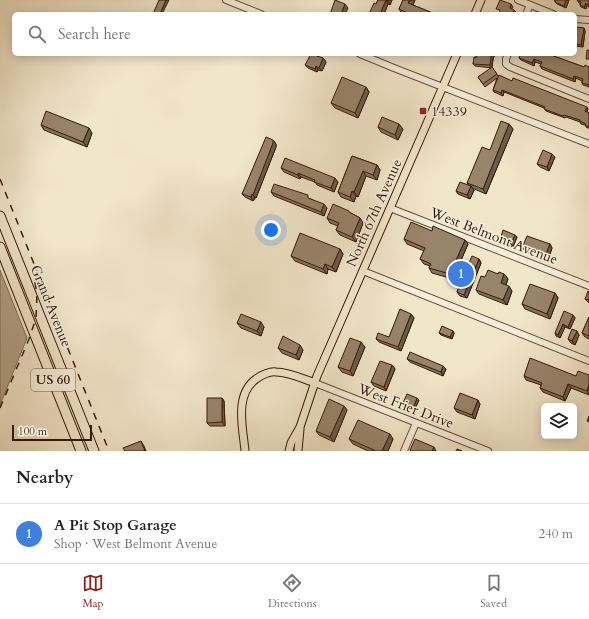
<!DOCTYPE html>
<html lang="en">
<head>
<meta charset="utf-8">
<style>
  :root { --surface:#fff; --page:#f6f6f6; --text:#222; --muted:#767676; --line:#e0e0e0; --accent:#8f2418 }
  body { margin:0; font-family:Cardo,serif; background:var(--page); color:var(--text) }
  .controls { position:absolute; right:12px; bottom:12px; display:grid; overflow:hidden; border-radius:6px; box-shadow:0 2px 10px #0003 }
  .controls button { width:36px; height:36px; display:grid; place-items:center; padding:0; border:0; border-bottom:1px solid var(--line); background:var(--surface); color:var(--text); font:20px sans-serif }
  .scale { position:absolute; left:12px; bottom:10px; width:80px; box-sizing:border-box; padding-left:4px; border:2px solid #361a03; border-top:0; font-size:11px; line-height:14px; white-space:nowrap; color:#361a03; -webkit-text-stroke:3px #f7efdc; paint-order:stroke }
  .you { position:absolute; left:271px; top:230px; width:14px; height:14px; margin:-10px; border:3px solid #fff; border-radius:50%; background:#1a73e8; box-shadow:0 0 0 6px #1a73e833 }
  .badge { display:grid; place-items:center; width:26px; height:26px; border-radius:50%; background:var(--accent); color:#fff; font-size:13px; font-weight:700 }
  .pin { position:absolute; translate:-50% -50%; border:2px solid #fff; box-shadow:0 1px 4px #0006 }
  .list { margin:0; padding:0; list-style:none }
  h2 { display:flex; justify-content:space-between; align-items:center; height:52px; margin:0; padding:0 16px; font-size:17px }
  h2 small { font-size:13px; font-weight:400; color:var(--muted) }
  .list li { display:grid; grid-template-columns:26px 1fr auto; gap:12px; align-items:center; box-sizing:border-box; height:60px; padding:0 16px; border-top:1px solid var(--line) }
  .list b { display:block; font-size:15px; white-space:nowrap }
  .list p { margin:0; font-size:13px; white-space:nowrap; color:var(--muted) }
  .list em { font-size:13px; font-style:normal; color:var(--muted) }
  .icon { flex:none; width:22px; height:22px; fill:none; stroke:currentColor; stroke-width:2; stroke-linecap:round; stroke-linejoin:round }
  .map { position:relative; flex:none; width:589px; height:451px; overflow:hidden }
  .search { position:absolute; background:var(--surface); box-shadow:0 2px 10px #0003; left:12px; right:12px; top:12px; height:44px; display:flex; align-items:center; gap:10px; box-sizing:border-box; padding:0 14px; border-radius:6px; color:var(--muted); font-size:15px }
  .sheet { height:112px; background:var(--surface) }
  nav { display:flex; justify-content:space-around; align-items:center; box-sizing:border-box; height:56px; border-top:1px solid var(--line); background:var(--surface); font-size:11px; color:var(--muted) }
  nav a { display:grid; justify-items:center; gap:2px }
  nav .on { color:var(--accent) }
  .map>svg:first-child { display:block }
  .water { fill:#b2a186; stroke:#806b52 }
  .lines { fill:none; stroke-linecap:round; stroke-linejoin:round }
  .minor-casing { stroke:#654d34; stroke-width:8 }
  .major-casing { stroke:#361a03; stroke-width:9 }
  .highway-casing { stroke:#361a03; stroke-width:11 }
  .minor { stroke:#f7efdc; stroke-width:6 }
  .major { stroke:#f2e6c9; stroke-width:7 }
  .highway { stroke:#f2e6c9; stroke-width:9 }
  .rail { stroke:#361a03; stroke-width:1.5; stroke-dasharray:7 7; stroke-linecap:butt }
  .wall { fill:#83725b; stroke:#361a03 }
  .shaded-wall { fill:#6a5c4a; stroke:#361a03 }
  .building { fill:#98846a; stroke:#361a03 }
  .poi-dot { fill:#8f2418; stroke:#f7efdc; stroke-width:1.5 }
  .labels { text-anchor:middle; dominant-baseline:central; stroke-width:3; stroke-linejoin:round; paint-order:stroke }
  .shield { fill:#f7efdc; stroke:#705a44; stroke-width:1 }
  .shield-label { font-size:13px; font-weight:bold; fill:#361a03 }
  .poi-label { font-size:14px; fill:#361a03; stroke:#f7efdc; text-anchor:start }
  .street-label { font-size:14px; fill:#361a03; stroke:#f7efdc }
</style>
</head>
<body>
<div class="map">
<svg width="589" height="451" viewBox="0 0 589 451">
  <rect width="100%" height="100%" fill="#f2e6c9"/>
  <filter id="stains"><feTurbulence type="fractalNoise" baseFrequency=".005" numOctaves="4"/><feColorMatrix values="0 0 0 0 .2 0 0 0 0 .09 0 0 0 0 .02 0 0 0 .5 -.17"/></filter>
  <radialGradient id="worn" r=".72"><stop offset=".6" stop-color="#630" stop-opacity="0"/><stop offset="1" stop-color="#630" stop-opacity=".3"/></radialGradient>
  <!-- water -->
  <path class="water" d="M0 270 27 338 0 405Z"/>
  <g class="lines">
    <defs>
      <g id="minor">
        <path d="M226 0 261 14"/>
        <path d="M518 0 553 14"/>
        <path d="M526 14 530 5"/>
        <path d="M575 19 589 20"/>
        <path d="M360 54 394 68 589 144"/>
        <path d="M508 54 506 59V64L510 67 589 99"/>
        <path d="M390 208 589 286"/>
        <path d="M363 271 589 361"/>
        <path d="M315 383 488 451"/>
        <path d="M404 451 416 423"/>
      </g>
      <g id="major">
        <path d="M475 14 481 0"/>
        <path d="M245 451C243 428 234 395 256 379 262 375 269 371 276 372 289 372 303 379 315 383"/>
        <path d="M289 451 291 443 300 427 317 376 457 54"/>
        <path d="M298 451 300 429"/>
      </g>
      <g id="highway">
        <path d="M0 216 94 451"/>
        <path d="M0 247 81 451"/>
      </g>
    </defs>
    <!-- minor casing -->
    <use href="#minor" class="minor-casing"/>
    <!-- major casing -->
    <use href="#major" class="major-casing"/>
    <!-- highway casing -->
    <use href="#highway" class="highway-casing"/>
    <!-- minor -->
    <use href="#minor" class="minor"/>
    <!-- major -->
    <use href="#major" class="major"/>
    <!-- highway -->
    <use href="#highway" class="highway"/>
    <!-- rail -->
    <g class="rail">
      <path d="M0 179 109 451"/>
      <path d="M0 408 29 339 36 318 37 294 33 272"/>
    </g>
  </g>
  <!-- wall -->
  <g class="wall">
    <path d="M378 0H392L390 5 388 4 384 14H369L376 4Z"/>
    <path d="M403 0H415L413 5 435 14H402L399 9Z"/>
    <path d="M554 0H569L566 8 557 4 555 2V1Z"/>
    <path d="M577 0H589V7L587 6 586 9 581 7 580 5V3H579Z"/>
    <path d="M575 27 584 28 585 31 583 47 575 46Z"/>
    <path d="M477 54H495L493 59 492 67 498 76 588 109 587 112 589 113V128H587L585 125 581 124 580 122 566 117 565 118 546 111 544 108 504 92 503 96 494 92 493 90 497 78 485 87 478 77 492 68 475 66 473 64Z"/>
    <path d="M517 54H553L554 55 553 56 584 67H589V87L583 85 582 83V81L576 78 575 82 542 69 540 66 541 64 535 62 534 66 521 60 519 58 520 56Z"/>
    <path d="M323 58 326 62 322 71 318 70 317 72 308 68 305 65Z"/>
    <path d="M366 87 369 92 358 118 335 108 331 103Z"/>
    <path d="M509 124 513 129 486 194 472 188 474 190 470 199 458 194 456 191 470 186 467 183 490 150Z"/>
    <path d="M41 125 92 133 87 147 44 130Z"/>
    <path d="M378 127 403 129 398 140 381 132Z"/>
    <path d="M273 140 276 144V147L256 198H255L253 201 245 197 242 194Z"/>
    <path d="M552 154 555 157 549 171 540 167 537 164Z"/>
    <path d="M352 156 377 165 380 170 377 180 366 176 358 197 356 196 354 202 341 197 338 192Z"/>
    <path d="M281 168 338 182 334 192 317 185 315 182 301 177 300 179 284 172Z"/>
    <path d="M271 192 311 199 327 208 324 216 274 196Z"/>
    <path d="M351 213 360 218 363 223 356 242 340 235 336 230 338 226 330 223 327 218Z"/>
    <path d="M432 231 468 244 453 279 432 273 429 268 430 266 424 264 420 259 424 251 407 244 404 239Z"/>
    <path d="M517 237 513 247 501 242 500 240Z"/>
    <path d="M550 244 552 248 548 260 525 251 522 248Z"/>
    <path d="M340 249 343 254 336 272 328 269 327 274 295 261 291 256Z"/>
    <path d="M479 259 481 263 467 298 460 296 457 292 462 279 460 276 465 272Z"/>
    <path d="M498 274H504L508 279 506 285 512 291 507 305 479 294 476 290 485 277Z"/>
    <path d="M589 292V303L585 299Z"/>
    <path d="M555 293 558 298 550 319 525 309 522 304Z"/>
    <path d="M411 314 414 318 401 351 379 342 376 339 389 337Z"/>
    <path d="M573 315 575 318 570 329 565 327 560 338 556 336 555 333Z"/>
    <path d="M589 317V339L585 337 582 333Z"/>
    <path d="M237 323 264 327 261 336 241 328Z"/>
    <path d="M453 331 454 333 452 339 441 335 439 333Z"/>
    <path d="M579 335 575 345 571 343 568 339Z"/>
    <path d="M365 347 353 376 342 372 338 367Z"/>
    <path d="M278 348 303 350 299 360 282 353Z"/>
    <path d="M407 359 446 369 443 376 410 362Z"/>
    <path d="M392 365 395 369 386 391 374 386 371 382Z"/>
    <path d="M589 375V395L571 388 565 401 543 392 540 388 541 385 526 380 524 376H576Z"/>
    <path d="M222 398 224 401 225 426H210L207 423Z"/>
    <path d="M419 400 414 411 404 407 402 405Z"/>
    <path d="M480 404 475 419 457 412 454 408Z"/>
    <path d="M344 406 347 410 334 442 319 435 316 431Z"/>
    <path d="M349 439H393L388 451H368L353 444Z"/>
  </g>
  <!-- shaded-wall -->
  <g class="shaded-wall">
    <path d="M166 0H169L162 14H160Z"/>
    <path d="M386 0 388 4 384 14H380Z"/>
    <path d="M388 0H392L390 5 388 1Z"/>
    <path d="M410 0H415L411 8 408 3Z"/>
    <path d="M566 0H569L566 8 564 6Z"/>
    <path d="M586 3 587 6 586 9 584 7Z"/>
    <path d="M345 4 348 8 345 14H341Z"/>
    <path d="M511 4 513 7 511 10 510 8Z"/>
    <path d="M514 10 516 12 515 14H513Z"/>
    <path d="M584 28 585 31 583 47 581 45Z"/>
    <path d="M492 54H495L493 59 492 68 490 65 491 57Z"/>
    <path d="M323 58 326 62 322 71 319 68Z"/>
    <path d="M534 59 535 62 534 66 532 63Z"/>
    <path d="M316 66 318 70 317 72 315 69Z"/>
    <path d="M574 76 576 78 575 82 573 79Z"/>
    <path d="M366 87 369 92 358 118 355 113Z"/>
    <path d="M502 90 504 92 503 96 501 93Z"/>
    <path d="M587 107 588 109 586 114 585 111Z"/>
    <path d="M399 124 403 129 398 140 395 135Z"/>
    <path d="M509 124 513 129 486 194 483 189Z"/>
    <path d="M89 128 92 133 87 147 83 142Z"/>
    <path d="M273 140 276 144V147L256 198 253 195Z"/>
    <path d="M552 154 555 157 549 171 547 167Z"/>
    <path d="M377 165 380 170 377 180 373 175Z"/>
    <path d="M363 171 366 176 358 197 354 192Z"/>
    <path d="M298 173 301 177 300 179 298 175Z"/>
    <path d="M335 178 338 182 334 192 331 188Z"/>
    <path d="M471 186 474 190 470 199 467 195Z"/>
    <path d="M352 191 356 196 354 202 350 197Z"/>
    <path d="M252 194 255 198 253 201 251 197Z"/>
    <path d="M324 204 327 208 324 216 321 212Z"/>
    <path d="M360 218 363 223 356 242 352 237Z"/>
    <path d="M515 235 517 237 513 247 511 244Z"/>
    <path d="M465 240 468 244 453 279 450 274Z"/>
    <path d="M550 244 552 248 548 260 545 256Z"/>
    <path d="M340 249 343 254 336 272 332 267Z"/>
    <path d="M479 259 481 263 467 298 464 295Z"/>
    <path d="M325 264 328 269 327 274 323 269Z"/>
    <path d="M504 274 508 279 505 288 501 283Z"/>
    <path d="M509 286 512 291 507 305 503 300Z"/>
    <path d="M555 293 558 298 550 319 547 314Z"/>
    <path d="M411 314 414 318 401 351 398 347Z"/>
    <path d="M573 315 575 318 570 329 568 327Z"/>
    <path d="M261 322 264 327 261 336 257 331Z"/>
    <path d="M563 324 565 327 560 338 558 335Z"/>
    <path d="M453 331 454 333 452 339 450 337Z"/>
    <path d="M577 331 579 335 575 345 572 341Z"/>
    <path d="M361 342 365 347 353 376 350 371Z"/>
    <path d="M300 345 303 350 299 360 296 355Z"/>
    <path d="M392 365 395 369 386 391 384 387Z"/>
    <path d="M443 366 446 369 443 376 441 372Z"/>
    <path d="M568 384 571 388 565 401 563 397Z"/>
    <path d="M589 384V394L587 391Z"/>
    <path d="M222 398 224 401 225 426 222 422Z"/>
    <path d="M417 398 419 400 414 411 413 409Z"/>
    <path d="M478 400 480 404 475 419 472 415Z"/>
    <path d="M344 406 347 410 334 442 330 437Z"/>
    <path d="M390 434 393 439 388 451H382Z"/>
    <path d="M141 441 144 446 146 451H145Z"/>
    <path d="M434 447 436 451H432Z"/>
  </g>
  <!-- building -->
  <g class="building">
    <path d="M159 0H166L160 14H153Z"/>
    <path d="M335 0 345 4 341 14H328V13L330 14Z"/>
    <path d="M378 0H388V1L386 0 380 14H369L374 3 376 4Z"/>
    <path d="M403 0H410L408 3 435 14H418L417 13V14H410L399 9Z"/>
    <path d="M500 0 511 4 510 8 514 10 513 14H499L500 10 496 9Z"/>
    <path d="M556 0H566L564 6 555 2Z"/>
    <path d="M577 0H589V5L586 3 584 7 580 5 581 2Z"/>
    <path d="M575 27 584 28 581 45 575 44Z"/>
    <path d="M587 50H589V59H586Z"/>
    <path d="M311 54 323 58 319 68 316 66 315 69 305 65Z"/>
    <path d="M477 54H492L491 57 490 65 473 64 474 57 476 58Z"/>
    <path d="M519 54H551V55L584 67 585 65 589 67V85L582 83 583 79 574 76 573 79 540 66 542 62 534 59 532 63 519 58 520 55Z"/>
    <path d="M492 67 497 74 483 84 478 77Z"/>
    <path d="M499 75 512 81 513 78 587 107 585 111 589 113V127L585 125 586 124 580 121V120L564 115 563 116 544 109 545 107 502 90 501 93 493 90Z"/>
    <path d="M342 77 366 87 355 113 331 103Z"/>
    <path d="M46 111 89 128 83 142 41 125Z"/>
    <path d="M382 117 399 124 395 135 378 127Z"/>
    <path d="M501 121 509 124 483 189 467 183 482 147 490 150Z"/>
    <path d="M266 137 273 140V143L253 195 252 194 251 197 242 194Z"/>
    <path d="M543 150 552 154 547 167 537 164Z"/>
    <path d="M352 156 377 165 373 175 363 171 354 192 352 191 350 197 338 192Z"/>
    <path d="M285 158 335 178 331 188 314 182 315 180 298 173V175L281 168Z"/>
    <path d="M460 182 471 186 467 195 456 191Z"/>
    <path d="M274 184 308 195V198L324 204 321 212 271 192Z"/>
    <path d="M333 204 349 211V212L360 218 352 237 336 230 339 223 327 218Z"/>
    <path d="M411 222 432 231 433 226 465 240 450 274 429 268 431 264 420 259 425 248 404 239Z"/>
    <path d="M503 230 515 235 511 244 500 240Z"/>
    <path d="M300 233 340 249 332 267 325 264 323 269 291 256Z"/>
    <path d="M527 236 550 244 545 256 522 248Z"/>
    <path d="M472 256 479 259 464 295 457 292 463 277 460 276 462 271 465 272Z"/>
    <path d="M488 270 498 274 499 272 504 274 501 283 509 286 503 300 476 290 481 276 485 277Z"/>
    <path d="M530 284 555 293 547 314 522 304Z"/>
    <path d="M588 291 589 292V300L585 299Z"/>
    <path d="M400 309 411 314 398 347 376 339 378 333 389 337Z"/>
    <path d="M564 311 573 315 568 327 563 324 558 335 555 333Z"/>
    <path d="M241 314 261 322 257 331 237 323Z"/>
    <path d="M589 317V336L582 333Z"/>
    <path d="M442 326 453 331 450 337 439 333Z"/>
    <path d="M572 329 577 331 572 341 568 339Z"/>
    <path d="M283 336 300 345 296 355 278 348Z"/>
    <path d="M350 338 361 342 350 371 338 367Z"/>
    <path d="M410 352 443 366 441 372 407 359Z"/>
    <path d="M530 358 576 376 578 371 589 375V384L587 391 568 384 563 397 540 388 542 383 524 376Z"/>
    <path d="M380 361 392 365 384 387 371 382Z"/>
    <path d="M460 393 478 400 472 415 454 408Z"/>
    <path d="M407 394 417 398 413 409 402 405Z"/>
    <path d="M207 398H222V422L207 423Z"/>
    <path d="M329 399 344 406 330 437 316 431Z"/>
    <path d="M589 416V422L587 421Z"/>
    <path d="M358 420 390 434 382 451H376L349 439Z"/>
    <path d="M415 439 434 447 432 451H411L410 450Z"/>
    <path d="M141 441 145 451H125L123 448Z"/>
    <path d="M457 449 462 451H456Z"/>
  </g>
  <!-- markers -->
  <rect class="poi-dot" x="419" y="107" width="8" height="8" rx="2"/>
  <g class="labels">
    <!-- shield labels -->
    <rect class="shield" x="31" y="369" width="44" height="22" rx="3"/>
    <g class="shield-label">
      <text x="53" y="380">US 60</text>
    </g>
    <!-- poi labels -->
    <g class="poi-label">
      <text x="431" y="111">14339</text>
    </g>
    <!-- street labels -->
    <g class="street-label">
      <text transform="translate(374 213) rotate(-66)">North 67th Avenue</text>
      <text transform="translate(494 236) rotate(21)">West Belmont Avenue</text>
      <text transform="translate(51 306) rotate(68)">Grand Avenue</text>
      <text transform="translate(406 406) rotate(21)">West Frier Drive</text>
    </g>
  </g>
  <rect width="100%" height="100%" filter="url(#stains)"/>
  <rect width="100%" height="100%" fill="url(#worn)"/>
</svg>
<div class="controls">
<button><svg class="icon" aria-label="layers" viewBox="0 0 24 24"><path d="M12 4l9 5-9 5-9-5zM3 14l9 5 9-5"/></svg></button>
</div>
<div class="scale">100 m</div>
<div class="you"></div>
<div class="pin badge" style="left:461px;top:274px;background:#3f7fe0">1</div>
<div class="search"><svg class="icon" aria-label="search" viewBox="0 0 24 24"><circle cx="10" cy="10" r="6"/><path d="M15 15l6 6"/></svg>Search here</div>
</div>
<section class="sheet">
<h2>Nearby<small></small></h2>
<ul class="list">
<li><span class="badge" style="background:#3f7fe0">1</span><div><b>A Pit Stop Garage</b><p>Shop · West Belmont Avenue</p></div><em>240 m</em></li>
</ul>
</section>
<nav>
<a class="on"><svg class="icon" aria-label="map" viewBox="0 0 24 24"><path d="M3 6l6-2 6 2 6-2v14l-6 2-6-2-6 2zM9 4v14M15 6v14"/></svg>Map</a>
<a><svg class="icon" aria-label="directions" viewBox="0 0 24 24"><path d="M12 3l9 9-9 9-9-9zM9 14v-3h6M13 9l2 2-2 2"/></svg>Directions</a>
<a><svg class="icon" aria-label="saved" viewBox="0 0 24 24"><path d="M7 4h10v16l-5-4-5 4z"/></svg>Saved</a>
</nav>
</body>
</html>
